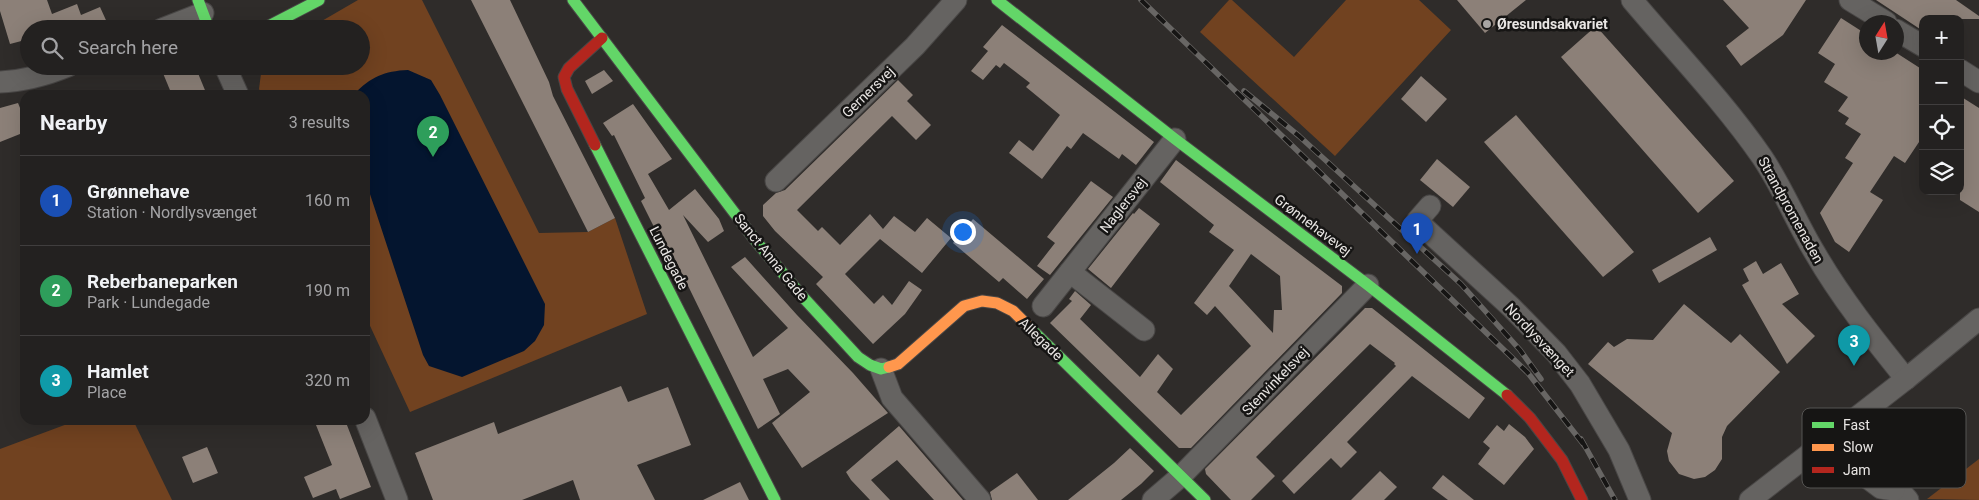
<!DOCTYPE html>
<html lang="en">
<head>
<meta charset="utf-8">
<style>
  :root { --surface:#232120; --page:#2b2929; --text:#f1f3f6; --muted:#a3a3a5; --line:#403e3e; --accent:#a8a5a3 }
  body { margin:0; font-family:Roboto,sans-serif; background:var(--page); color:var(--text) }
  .controls { position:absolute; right:15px; top:15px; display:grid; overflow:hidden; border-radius:10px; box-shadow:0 5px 20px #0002 }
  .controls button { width:45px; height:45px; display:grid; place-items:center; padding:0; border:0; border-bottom:1px solid var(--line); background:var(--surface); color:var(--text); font:25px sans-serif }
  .compass { position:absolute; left:1859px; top:15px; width:45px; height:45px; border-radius:50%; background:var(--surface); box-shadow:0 5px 20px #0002; rotate:11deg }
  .you { position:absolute; left:962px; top:231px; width:18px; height:18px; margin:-12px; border:4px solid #fff; border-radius:50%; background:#1a73e8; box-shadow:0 0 0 8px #1a73e833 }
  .badge { display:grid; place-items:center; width:32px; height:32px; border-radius:50%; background:var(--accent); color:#fff; font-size:16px; font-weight:700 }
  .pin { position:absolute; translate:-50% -41px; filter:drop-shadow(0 1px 2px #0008) }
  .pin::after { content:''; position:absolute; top:26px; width:18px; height:15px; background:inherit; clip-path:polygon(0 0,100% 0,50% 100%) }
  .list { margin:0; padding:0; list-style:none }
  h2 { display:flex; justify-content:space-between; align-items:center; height:65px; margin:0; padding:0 20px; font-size:21px }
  h2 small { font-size:16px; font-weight:400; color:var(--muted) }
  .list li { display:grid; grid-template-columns:32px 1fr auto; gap:15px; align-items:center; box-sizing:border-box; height:90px; padding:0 20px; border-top:1px solid var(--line) }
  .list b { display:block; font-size:19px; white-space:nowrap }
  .list p { margin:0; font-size:16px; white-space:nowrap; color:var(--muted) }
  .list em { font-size:16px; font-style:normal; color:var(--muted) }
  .icon { flex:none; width:28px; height:28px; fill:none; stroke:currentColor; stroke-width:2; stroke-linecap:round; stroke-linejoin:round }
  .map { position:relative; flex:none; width:1979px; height:500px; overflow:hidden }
  .search { position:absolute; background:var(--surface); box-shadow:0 5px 20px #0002; left:20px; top:20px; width:350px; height:55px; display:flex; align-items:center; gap:12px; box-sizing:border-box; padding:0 18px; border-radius:28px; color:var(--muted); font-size:19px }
  .panel { position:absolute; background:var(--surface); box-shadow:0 5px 20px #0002; left:20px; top:90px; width:350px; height:335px; border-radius:15px }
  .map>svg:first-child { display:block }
  .green { fill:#714220 }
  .water { fill:#04152f }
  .building { fill:#8c8078; fill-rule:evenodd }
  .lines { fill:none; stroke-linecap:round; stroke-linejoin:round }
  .street-casing { stroke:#494746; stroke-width:23 }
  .fast-casing { stroke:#494746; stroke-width:13 }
  .slow-casing { stroke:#494746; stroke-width:13 }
  .jam-casing { stroke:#494746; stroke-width:13 }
  .street { stroke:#656361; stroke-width:21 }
  .fast { stroke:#63d668; stroke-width:11 }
  .slow { stroke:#ff974d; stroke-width:11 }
  .jam { stroke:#b3261e; stroke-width:11 }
  .rail-casing { stroke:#686664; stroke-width:5.5 }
  .rail { stroke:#161514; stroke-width:4; stroke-dasharray:11; stroke-linecap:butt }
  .poi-dot { fill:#a8a5a3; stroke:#161514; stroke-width:2 }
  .labels { text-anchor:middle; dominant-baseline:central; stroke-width:5; stroke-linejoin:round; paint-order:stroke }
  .poi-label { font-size:14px; font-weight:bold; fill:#e9e6e4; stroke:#161514; text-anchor:start }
  .street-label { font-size:14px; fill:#e9e6e4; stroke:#161514 }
  .key { fill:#161514; stroke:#555452; stroke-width:1 }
  .key-label { font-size:14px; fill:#e9e6e4 }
</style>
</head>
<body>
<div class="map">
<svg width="1979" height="500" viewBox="0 0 1979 500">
  <rect width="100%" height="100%" fill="#2f2c2a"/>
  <!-- green -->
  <g class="green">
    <path d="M358 0H422L539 233 588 232 615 218 647 314 410 412 365 315V95H262L259 89 262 66H361V29H308Z"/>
    <path d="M1229 0H1232L1294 57 1346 0H1419L1451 30 1335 156 1200 32Z"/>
    <path d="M78 420H133L172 500H0V449Z"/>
    <path d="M1979 459V500L1927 499Z"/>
  </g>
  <!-- water -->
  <path class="water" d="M408 70 431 80 440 95 545 304 544 325 535 341 524 351 462 377 429 366 423 355 365 179V95L354 94C371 77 384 71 408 70Z"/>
  <!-- building -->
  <g class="building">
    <path d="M0 0H47L52 14 77 4 81 15 100 7 110 29H29V39L10 44 0 11Z"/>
    <path d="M471 0H510L549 82 553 96 615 218 588 232Z"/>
    <path d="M1457 0H1526L1485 33Z"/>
    <path d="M1723 0H1806L1783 35 1741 66 1726 46 1749 28Z"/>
    <path d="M1876 0H1956L1979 16V19H1923V31Z"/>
    <path d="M1841 18 1866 34V52H1895L1923 70V136L1905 163 1894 156 1870 192 1883 200 1849 252 1835 242 1820 213 1853 163 1845 158 1861 134 1845 124 1849 118 1838 111 1848 97 1824 82 1835 64 1818 53Z"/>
    <path d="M1002 25 1154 142 1136 165 1122 154 1119 159 1083 133 1071 149 1067 146 1042 179 1009 153 1019 140 1033 151 1060 115 1026 87 1030 83 1004 63 1000 68 996 65 983 80 971 71 988 51 983 47Z"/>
    <path d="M1596 26 1734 181 1698 213 1561 57Z"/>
    <path d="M160 66H195L207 95H172Z"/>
    <path d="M604 70 613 81 592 94 585 81Z"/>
    <path d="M1421 76 1447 99 1426 122 1401 99Z"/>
    <path d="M898 80 913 95 907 101 931 125 916 140 892 116 797 210 818 231 822 227 840 245 870 214 883 229 894 216 915 232 927 218 951 238 922 273 880 239 845 274 874 304 883 295 892 305 909 281 922 290 905 314 873 344 816 284 823 277 775 231 763 216V205L776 193 785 190Z"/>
    <path d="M1960 96 1979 108V212L1960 200Z"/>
    <path d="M18 103 25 120V132L0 142V108Z"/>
    <path d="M633 104 672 159 648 174 669 210 695 189 719 219 724 231 708 242 683 215 753 357 788 328 731 267 745 257 797 315 853 373 888 413 802 468 772 423 810 392 788 369 763 379 780 414 758 429 672 253 668 255 641 201 645 198 614 135 612 136 603 123Z"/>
    <path d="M1516 115 1634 252 1603 277 1484 142Z"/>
    <path d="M1437 159 1470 187 1453 207 1420 180Z"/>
    <path d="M1176 160 1342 286V293L1191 448H1179L1050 323 1072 301 1069 299 1075 291 1091 305 1080 319 1140 377 1158 354 1173 369 1157 392 1181 415 1251 346 1215 306 1207 315 1194 303 1234 250 1209 232 1214 225 1160 182ZM1251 254 1280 276 1282 310H1274L1273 333 1229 286Z"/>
    <path d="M1091 181 1113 197 1050 275 1037 266 1055 243 1047 237Z"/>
    <path d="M1139 208 1160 224 1111 288 1088 269 1133 213 1134 214Z"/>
    <path d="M973 219 1044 279 1027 299 1003 278 999 282 953 243Z"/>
    <path d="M1710 237 1717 250 1659 283 1652 270Z"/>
    <path d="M1756 261 1763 274 1781 263 1799 294 1782 304 1815 336 1787 364 1742 285 1749 281 1743 269Z"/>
    <path d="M1684 304 1731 343 1740 334 1780 372 1727 426 1722 437V459L1715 470 1705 477 1694 479 1679 474 1669 461 1667 451 1672 433 1588 364 1608 342 1614 347 1627 339 1653 340Z"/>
    <path d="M1365 308H1372L1485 398 1469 419 1412 376 1347 442 1357 452 1341 468 1331 458 1294 494 1282 481 1396 366 1394 364 1395 363 1370 344 1256 457 1275 476 1251 500H1231L1206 474 1205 469Z"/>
    <path d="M621 386 628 402 668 387 691 445 637 465 655 500H580L573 480 522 500H433L415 453 494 422 498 434Z"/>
    <path d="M314 420H345L371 487 340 499 336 489 313 498 304 477 332 465Z"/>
    <path d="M1509 424 1525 437 1534 449 1504 485 1478 464 1490 448 1483 442 1497 425 1504 431Z"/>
    <path d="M899 426 963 500H934L897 460 871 480 890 500H870L851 480 846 472Z"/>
    <path d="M207 447 218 473 193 483 182 457Z"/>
    <path d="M1130 448 1154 471 1141 484 1121 500H1068L1114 463Z"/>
    <path d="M1380 471 1397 487 1384 500H1351Z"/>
    <path d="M1017 473 1038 500H992L990 492Z"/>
    <path d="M1443 475 1474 500H1448L1432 488Z"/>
    <path d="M740 482 749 500H703Z"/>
  </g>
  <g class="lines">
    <defs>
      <g id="street">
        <path d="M1632 0C1675 51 1724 102 1762 157 1783 188 1796 222 1815 253 1841 298 1873 338 1906 379"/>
        <path d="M1850 0 1886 22"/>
        <path d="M162 29 203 13"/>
        <path d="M1896 30 1923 46"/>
        <path d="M225 66 238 95"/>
        <path d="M1960 70 1979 82"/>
        <path d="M0 82C25 81 46 75 68 66"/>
        <path d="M776 181 915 46 956 0"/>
        <path d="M1430 206 1417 221 1511 307 1556 353 1580 384 1619 450 1640 500"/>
        <path d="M1070 272 1144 330"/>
        <path d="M1043 306 1175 139"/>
        <path d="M881 369 892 398 980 500"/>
        <path d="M365 418 397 500"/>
        <path d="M1845 425 1864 451 1908 500"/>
        <path d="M1832 435 1861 473 1881 488 1894 490"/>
        <path d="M1153 500 1181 476 1368 285"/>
        <path d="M1750 500 1906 379 1979 319"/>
      </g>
      <g id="fast">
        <path d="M198 0 209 29"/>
        <path d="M573 0 755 240 802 296 858 357 870 365 881 369 889 367"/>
        <path d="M997 0 1175 139 1368 285 1507 395"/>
        <path d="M263 29 319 0"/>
        <path d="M595 145 775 500"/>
        <path d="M1029 327 1205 500"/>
      </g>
      <path id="slow" d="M889 367 898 364 964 306 982 301 997 303 1013 311 1029 327"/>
      <g id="jam">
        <path d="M595 145 567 89 564 77 569 68 602 38"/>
        <path d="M1507 395 1530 418 1562 460 1582 500"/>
      </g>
    </defs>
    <!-- street casing -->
    <use href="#street" class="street-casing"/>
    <!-- fast casing -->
    <use href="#fast" class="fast-casing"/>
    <!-- slow casing -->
    <use href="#slow" class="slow-casing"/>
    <!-- jam casing -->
    <use href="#jam" class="jam-casing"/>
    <!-- street -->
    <use href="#street" class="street"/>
    <!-- fast -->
    <use href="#fast" class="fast"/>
    <!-- slow -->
    <use href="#slow" class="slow"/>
    <!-- jam -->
    <use href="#jam" class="jam"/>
    <defs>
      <g id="rail">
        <path d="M1141 0 1528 373 1584 445"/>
        <path d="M1244 91 1299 136 1461 284 1520 350 1541 379"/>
        <path d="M1581 439 1615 500"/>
      </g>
    </defs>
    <!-- rail casing -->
    <use href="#rail" class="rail-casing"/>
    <!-- rail -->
    <use href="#rail" class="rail"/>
  </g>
  <!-- markers -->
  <circle class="poi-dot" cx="1487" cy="24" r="5"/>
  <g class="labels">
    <!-- poi labels -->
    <g class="poi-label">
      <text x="1497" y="24">Øresundsakvariet</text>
    </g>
    <!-- street labels -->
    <g class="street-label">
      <text transform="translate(868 92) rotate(-44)">Gernersvej</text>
      <text transform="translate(1123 205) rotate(-52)">Naglersvej</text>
      <text transform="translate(1791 210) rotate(61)">Strandpromenaden</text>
      <text transform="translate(1313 225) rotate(37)">Grønnehavevej</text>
      <text transform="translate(771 257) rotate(51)">Sanct Anna Gade</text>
      <text transform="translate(669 258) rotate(63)">Lundegade</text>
      <text transform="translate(1041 339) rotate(44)">Allegade</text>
      <text transform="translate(1540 340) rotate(47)">Nordlysvænget</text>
      <text transform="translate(1275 381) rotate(-46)">Stenvinkelsvej</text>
    </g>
  </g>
  <!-- legend -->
  <rect x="1802" y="408" width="164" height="80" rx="8" class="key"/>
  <rect x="1812" y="422" width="22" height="6" fill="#63d668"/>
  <rect x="1812" y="444" width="22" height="7" fill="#ff974d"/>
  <rect x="1812" y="467" width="22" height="6" fill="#b3261e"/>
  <g class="key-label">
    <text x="1843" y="430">Fast</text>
    <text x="1843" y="452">Slow</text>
    <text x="1843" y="475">Jam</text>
  </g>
</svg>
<div class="controls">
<button>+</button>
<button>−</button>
<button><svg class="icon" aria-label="locate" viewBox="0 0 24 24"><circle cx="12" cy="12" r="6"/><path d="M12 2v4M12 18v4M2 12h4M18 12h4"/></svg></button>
<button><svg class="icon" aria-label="layers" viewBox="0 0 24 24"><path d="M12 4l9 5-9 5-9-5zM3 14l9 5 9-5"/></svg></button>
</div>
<svg class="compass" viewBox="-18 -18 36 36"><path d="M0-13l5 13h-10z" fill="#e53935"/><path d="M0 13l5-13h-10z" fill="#a3a3a5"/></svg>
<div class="you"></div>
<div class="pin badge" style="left:1417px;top:254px;background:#1a4fb4">1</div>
<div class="pin badge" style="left:433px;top:157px;background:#2e9e5b">2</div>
<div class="pin badge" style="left:1854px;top:366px;background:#0f9aa8">3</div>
<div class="search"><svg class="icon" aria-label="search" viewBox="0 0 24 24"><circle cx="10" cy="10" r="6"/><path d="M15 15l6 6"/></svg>Search here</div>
<section class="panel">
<h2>Nearby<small>3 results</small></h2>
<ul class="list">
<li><span class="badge" style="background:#1a4fb4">1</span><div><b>Grønnehave</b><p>Station · Nordlysvænget</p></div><em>160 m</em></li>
<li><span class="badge" style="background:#2e9e5b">2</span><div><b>Reberbaneparken</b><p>Park · Lundegade</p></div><em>190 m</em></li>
<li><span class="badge" style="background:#0f9aa8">3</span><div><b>Hamlet</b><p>Place</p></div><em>320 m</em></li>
</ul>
</section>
</div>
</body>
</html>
